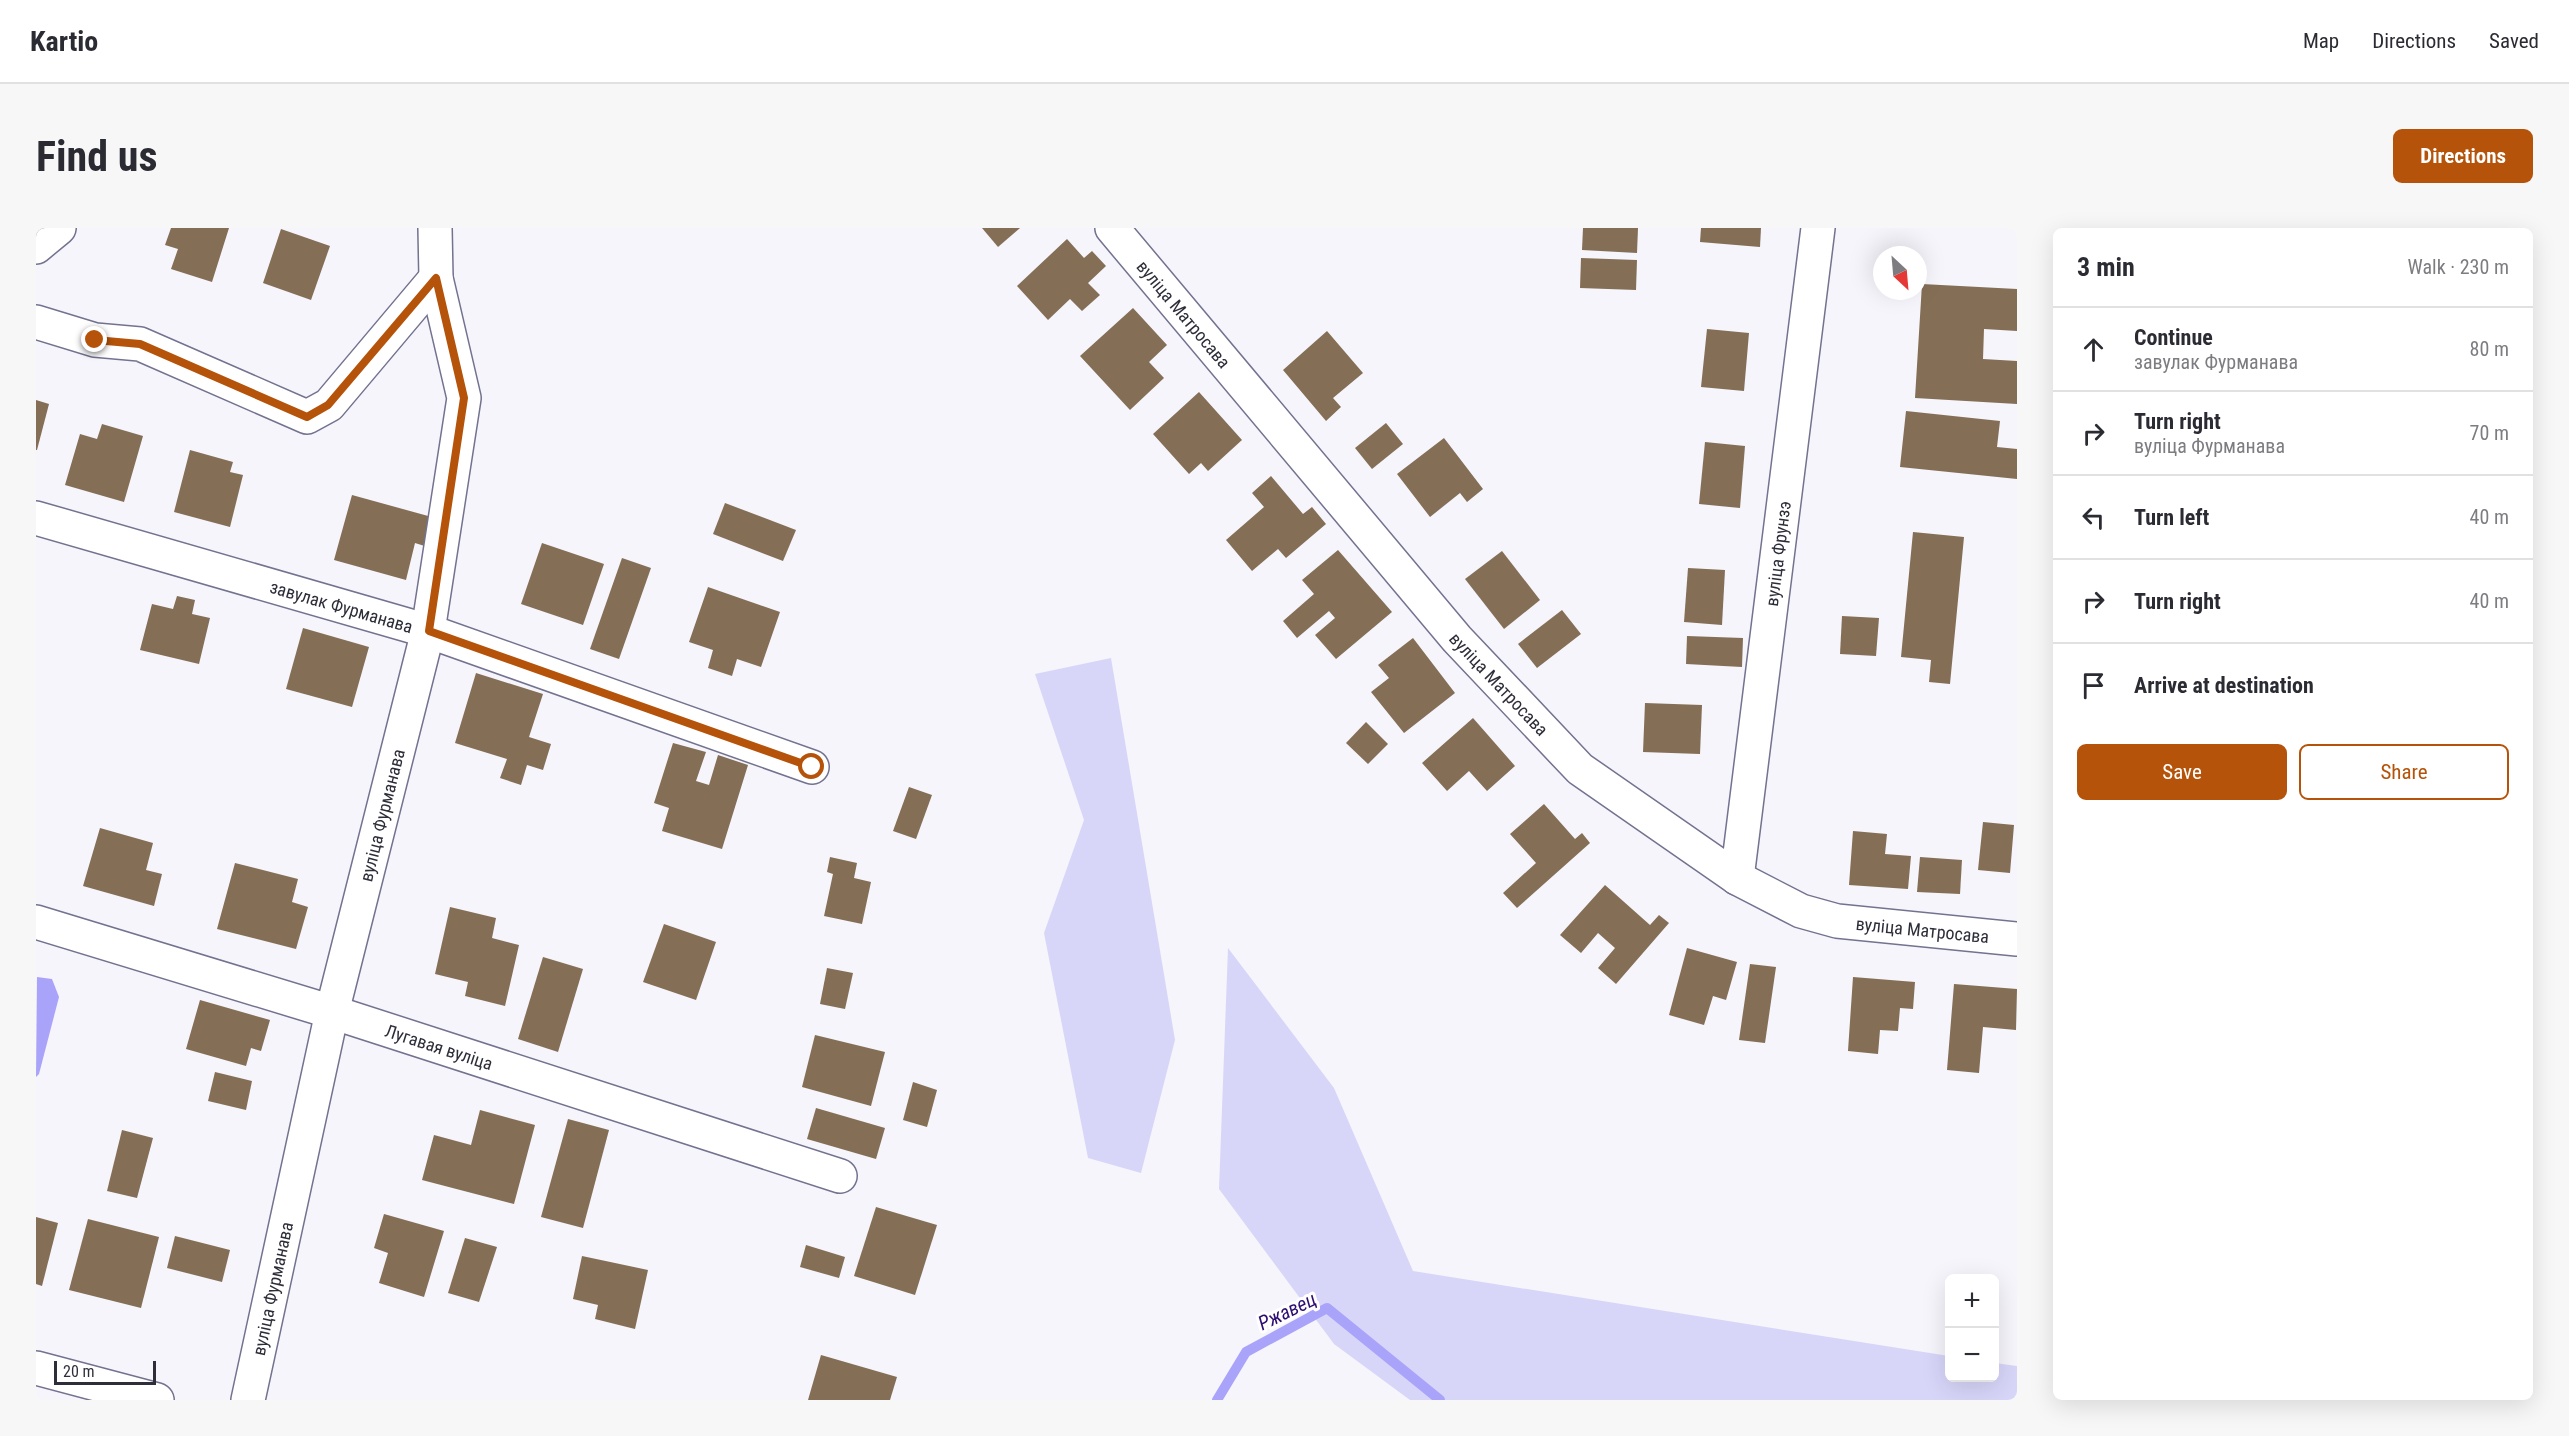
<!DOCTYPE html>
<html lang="en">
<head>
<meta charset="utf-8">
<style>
  :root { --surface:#fff; --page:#f7f7f7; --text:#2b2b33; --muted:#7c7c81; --line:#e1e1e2; --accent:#b45309 }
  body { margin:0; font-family:"Roboto Condensed",sans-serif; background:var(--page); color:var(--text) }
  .controls { position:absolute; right:18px; bottom:18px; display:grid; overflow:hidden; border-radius:9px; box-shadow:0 6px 24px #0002 }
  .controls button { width:54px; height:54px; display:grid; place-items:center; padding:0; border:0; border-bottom:2px solid var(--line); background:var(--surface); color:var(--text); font:30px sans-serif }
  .compass { position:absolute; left:1837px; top:18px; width:54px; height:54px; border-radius:50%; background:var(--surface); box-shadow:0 6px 24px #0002; rotate:154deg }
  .scale { position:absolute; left:18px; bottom:15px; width:102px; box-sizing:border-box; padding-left:6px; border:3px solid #2e2e3a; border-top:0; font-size:16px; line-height:21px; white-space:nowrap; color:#2e2e3a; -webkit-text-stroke:4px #fff; paint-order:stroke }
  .stop { position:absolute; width:18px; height:18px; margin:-14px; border:4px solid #b45309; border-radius:50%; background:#fff }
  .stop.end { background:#b45309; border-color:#fff; box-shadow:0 2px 6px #0008 }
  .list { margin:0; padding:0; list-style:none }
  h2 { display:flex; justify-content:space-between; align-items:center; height:78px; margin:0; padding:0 24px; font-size:26px }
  h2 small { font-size:20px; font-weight:400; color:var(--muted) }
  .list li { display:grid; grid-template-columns:39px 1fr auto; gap:18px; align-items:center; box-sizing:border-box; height:84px; padding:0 24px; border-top:2px solid var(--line) }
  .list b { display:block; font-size:22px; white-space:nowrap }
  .list p { margin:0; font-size:20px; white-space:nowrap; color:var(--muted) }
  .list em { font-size:20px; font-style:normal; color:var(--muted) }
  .actions { display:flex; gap:12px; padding:18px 24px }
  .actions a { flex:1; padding:14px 0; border:2px solid var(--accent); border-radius:9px; text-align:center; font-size:21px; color:var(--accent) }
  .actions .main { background:var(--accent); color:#fff }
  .icon { flex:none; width:33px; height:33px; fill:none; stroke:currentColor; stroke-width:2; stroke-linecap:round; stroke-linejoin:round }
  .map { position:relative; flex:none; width:1981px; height:1172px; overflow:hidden; border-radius:9px }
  header { display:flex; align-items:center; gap:36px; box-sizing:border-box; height:84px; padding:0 30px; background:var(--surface); border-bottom:2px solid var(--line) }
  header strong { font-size:28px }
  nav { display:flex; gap:33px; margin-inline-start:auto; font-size:21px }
  .intro { display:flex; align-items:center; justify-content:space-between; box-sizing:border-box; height:144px; padding:0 36px }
  h1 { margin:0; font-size:42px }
  .button { padding:15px 27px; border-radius:9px; background:var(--accent); color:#fff; font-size:21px; font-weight:700 }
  main { display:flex; gap:36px; padding:0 36px }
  aside { flex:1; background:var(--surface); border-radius:9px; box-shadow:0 6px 24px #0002 }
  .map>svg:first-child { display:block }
  .green { fill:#d7d6f9 }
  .water { fill:#aaa3fa }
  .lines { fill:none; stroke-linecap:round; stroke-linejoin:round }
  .stream { stroke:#aaa3fa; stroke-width:10 }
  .building { fill:#846e56 }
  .minor-casing { stroke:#73728f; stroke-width:36 }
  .major-casing { stroke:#73728f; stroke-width:36 }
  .minor { stroke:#fff; stroke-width:33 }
  .major { stroke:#fff; stroke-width:33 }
  .route { stroke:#b45309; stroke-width:8 }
  .labels { text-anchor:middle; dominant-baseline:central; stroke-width:6; stroke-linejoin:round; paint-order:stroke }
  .street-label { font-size:18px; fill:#2e2e3a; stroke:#fff }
  .water-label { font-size:20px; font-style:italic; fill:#2d0d72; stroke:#fff }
</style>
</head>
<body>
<header>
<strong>Kartio</strong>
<nav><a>Map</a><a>Directions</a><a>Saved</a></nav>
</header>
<div class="intro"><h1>Find us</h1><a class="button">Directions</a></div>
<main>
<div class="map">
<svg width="1981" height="1172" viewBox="0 0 1981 1172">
  <rect width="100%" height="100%" fill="#f5f5fb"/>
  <!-- green -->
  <g class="green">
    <path d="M1075 430 1139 812 1105 945 1052 930 1008 705 1048 592 999 446Z"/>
    <path d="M1192 720 1298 860 1377 1043 1913 1128 1914 1150H1958L1959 1135 1981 1138V1172H1374L1298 1116 1183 961Z"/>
  </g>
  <!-- water -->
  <path class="water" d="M1 749 16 751 23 769 3 846 0 849Z"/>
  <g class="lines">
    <!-- stream -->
    <path class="stream" d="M1181 1172 1210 1124 1291 1080 1404 1172"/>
  </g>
  <!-- building -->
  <g class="building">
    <path d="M135 0H193L176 54 135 41 142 21 129 17Z"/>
    <path d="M946 0H984L962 19Z"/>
    <path d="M1547 0H1602L1601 25 1546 22Z"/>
    <path d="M1665 0H1725L1724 19 1664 14Z"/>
    <path d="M245 1 294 18 275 72 227 55Z"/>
    <path d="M1031 11 1048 30 1056 23 1070 38 1052 55 1064 67 1046 83 1034 71 1012 92 981 58Z"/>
    <path d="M1545 30 1601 32 1600 62 1544 60Z"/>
    <path d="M1886 56 1981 61V103L1948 101 1947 131 1981 133V176L1879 170Z"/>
    <path d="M1097 80 1131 117 1113 134 1128 150 1094 182 1044 128Z"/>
    <path d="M1671 101 1713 105 1708 163 1665 159Z"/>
    <path d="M1291 103 1327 145 1297 170 1305 179 1290 193 1247 142Z"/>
    <path d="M1163 164 1206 212 1172 243 1165 235 1153 246 1117 206Z"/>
    <path d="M0 172 13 176 1 222H0Z"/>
    <path d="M1870 183 1964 193 1961 219 1981 221V251L1864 239Z"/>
    <path d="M1350 195 1367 216 1336 241 1319 220Z"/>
    <path d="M66 196 107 208 88 274 29 257 44 206 61 211Z"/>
    <path d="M1408 210 1447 261 1431 274 1424 265 1394 289 1361 246Z"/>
    <path d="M1669 214 1709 218 1704 280 1663 276Z"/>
    <path d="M154 222 197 234 194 244 207 247 194 299 138 284Z"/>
    <path d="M1235 248 1267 286 1276 279 1290 296 1250 330 1242 321 1216 343 1190 312 1228 279 1216 265Z"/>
    <path d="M316 267 403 291 395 320 379 315 370 352 298 332Z"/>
    <path d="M689 275 760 302 747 333 677 306Z"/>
    <path d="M1877 304 1928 309 1914 456 1893 454 1895 432 1865 429Z"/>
    <path d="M506 315 568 336 547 397 485 376Z"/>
    <path d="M1302 322 1356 384 1300 431 1279 407 1299 390 1293 383 1261 410 1247 393 1278 366 1266 352Z"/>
    <path d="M1466 323 1504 372 1468 401 1429 351Z"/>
    <path d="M586 330 615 340 583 431 554 421Z"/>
    <path d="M1652 340 1689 342 1686 397 1648 394Z"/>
    <path d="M672 359 744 384 725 439 701 431 696 448 672 440 677 422 653 414Z"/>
    <path d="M141 368 159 372 156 386 174 390 163 436 104 422 116 376 137 381Z"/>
    <path d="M1526 382 1545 406 1501 440 1482 416Z"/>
    <path d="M1806 388 1843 390 1840 428 1804 426Z"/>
    <path d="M267 400 333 419 316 479 250 461Z"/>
    <path d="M1651 408 1707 410 1706 439 1650 436Z"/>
    <path d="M1377 410 1419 465 1368 505 1335 464 1353 450 1342 437Z"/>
    <path d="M440 445 507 466 493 509 515 516 507 542 491 537 485 557 464 550 471 531 419 515Z"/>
    <path d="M1609 475 1666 477 1664 526 1607 524Z"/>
    <path d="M1437 490 1479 538 1451 563 1433 543 1411 563 1386 535Z"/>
    <path d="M1330 494 1352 516 1332 536 1310 515Z"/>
    <path d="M637 515 670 524 660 553 673 557 682 527 712 537 686 621 626 603 633 580 618 575Z"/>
    <path d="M873 559 896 567 880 611 857 603Z"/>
    <path d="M1508 576 1539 611 1546 605 1554 615 1481 680 1467 665 1500 635 1474 606Z"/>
    <path d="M1947 594 1978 597 1974 645 1942 642Z"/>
    <path d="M64 600 117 615 110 642 126 646 118 678 47 658Z"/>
    <path d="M1817 603 1851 606 1849 626 1875 628 1872 661 1813 657Z"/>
    <path d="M794 629 821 635 818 650 835 654 826 696 788 688 797 646 791 644Z"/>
    <path d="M1884 629 1926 632 1924 666 1881 664Z"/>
    <path d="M199 635 262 651 256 674 272 679 260 721 181 701Z"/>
    <path d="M1569 657 1614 697 1623 687 1633 695 1580 756 1562 740 1579 720 1562 705 1545 725 1524 707Z"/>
    <path d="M414 679 460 690 456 710 483 717 469 778 429 768 432 754 399 746Z"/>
    <path d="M628 696 680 714 660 772 607 754Z"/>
    <path d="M1651 720 1701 734 1690 772 1677 768 1668 797 1633 787Z"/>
    <path d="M507 729 547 741 522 824 482 811Z"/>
    <path d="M1714 736 1740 739 1729 815 1703 812Z"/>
    <path d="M791 740 817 745 809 781 784 776Z"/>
    <path d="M1817 749 1879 754 1877 781 1864 780 1862 803 1844 802 1842 826 1812 823Z"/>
    <path d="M1918 756 1981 761 1980 802 1947 799 1943 845 1911 842Z"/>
    <path d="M164 772 234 792 225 823 215 820 210 838 150 821Z"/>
    <path d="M779 807 849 824 835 878 766 859Z"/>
    <path d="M179 844 216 853 210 882 172 873Z"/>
    <path d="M877 854 901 862 891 899 867 892Z"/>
    <path d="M780 880 849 900 840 931 771 911Z"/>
    <path d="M444 882 499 897 478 976 386 952 398 907 435 917Z"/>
    <path d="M532 891 573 902 547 1000 505 989Z"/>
    <path d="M86 902 117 910 101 970 71 963Z"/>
    <path d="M840 979 901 997 879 1067 818 1048Z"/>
    <path d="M348 986 408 1003 388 1069 343 1055 352 1025 338 1020Z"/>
    <path d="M0 989 22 995 6 1058 0 1056Z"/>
    <path d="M52 991 123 1009 105 1080 33 1062Z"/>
    <path d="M139 1008 194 1022 186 1054 131 1040Z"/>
    <path d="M429 1010 461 1019 443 1074 412 1065Z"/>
    <path d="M770 1017 809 1029 803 1050 764 1039Z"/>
    <path d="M546 1028 612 1042 599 1101 559 1091 562 1077 537 1071Z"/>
    <path d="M785 1127 861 1149 854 1172H772Z"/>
  </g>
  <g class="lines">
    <defs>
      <g id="minor">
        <path id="s1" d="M1076 0 1421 411 1544 541 1701 650 1765 683 1801 693 1981 711"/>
        <path d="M0 94 59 112 104 116 271 189 293 177 400 50"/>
        <path id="s2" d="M0 290 392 403 776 539"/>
        <path id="s3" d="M1701 650 1782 0"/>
        <path id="s4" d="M0 694 296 784 804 948"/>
        <path d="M0 1140 121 1172"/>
        <path id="s5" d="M212 1172 296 784 392 403 428 170 400 50 399 0"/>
      </g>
      <path id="major" d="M0 19 23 0"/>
    </defs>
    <!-- minor casing -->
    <use href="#minor" class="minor-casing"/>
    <!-- major casing -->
    <use href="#major" class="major-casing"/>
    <!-- minor -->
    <use href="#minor" class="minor"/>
    <!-- major -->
    <use href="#major" class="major"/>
  </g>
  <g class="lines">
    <!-- route -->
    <path class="route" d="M59 112 104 116 271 189 292 177 400 50 428 170 393 403 776 539"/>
  </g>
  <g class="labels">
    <!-- street labels -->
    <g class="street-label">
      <text stroke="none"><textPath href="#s1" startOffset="112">вуліца Матросава</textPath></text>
      <text stroke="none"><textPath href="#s3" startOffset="327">вуліца Фрунзэ</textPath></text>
      <text stroke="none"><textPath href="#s2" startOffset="318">завулак Фурманава</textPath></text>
      <text stroke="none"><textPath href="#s1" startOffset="598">вуліца Матросава</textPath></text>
      <text stroke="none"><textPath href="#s5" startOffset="600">вуліца Фурманава</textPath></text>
      <text stroke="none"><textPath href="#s1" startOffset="1102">вуліца Матросава</textPath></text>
      <text stroke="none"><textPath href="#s4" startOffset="422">Лугавая вуліца</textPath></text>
      <text stroke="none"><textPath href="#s5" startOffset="114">вуліца Фурманава</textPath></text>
    </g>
    <!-- water labels -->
    <g class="water-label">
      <text transform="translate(1251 1083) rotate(-26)">Ржавец</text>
    </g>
  </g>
</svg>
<div class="controls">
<button>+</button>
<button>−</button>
</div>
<svg class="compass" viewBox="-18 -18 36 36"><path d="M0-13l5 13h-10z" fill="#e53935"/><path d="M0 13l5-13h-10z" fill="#7c7c81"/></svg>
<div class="scale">20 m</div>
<div class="stop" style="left:776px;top:539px"></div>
<div class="stop end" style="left:59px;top:112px"></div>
</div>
<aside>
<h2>3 min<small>Walk · 230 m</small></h2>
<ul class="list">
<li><svg class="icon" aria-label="ahead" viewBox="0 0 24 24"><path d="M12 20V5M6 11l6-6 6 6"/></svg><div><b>Continue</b><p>завулак Фурманава</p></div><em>80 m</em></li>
<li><svg class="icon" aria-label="right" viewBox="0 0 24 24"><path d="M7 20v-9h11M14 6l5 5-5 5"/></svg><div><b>Turn right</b><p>вуліца Фурманава</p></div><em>70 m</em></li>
<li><svg class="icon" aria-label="left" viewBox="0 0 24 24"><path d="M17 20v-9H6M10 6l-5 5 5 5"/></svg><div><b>Turn left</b></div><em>40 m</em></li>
<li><svg class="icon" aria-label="right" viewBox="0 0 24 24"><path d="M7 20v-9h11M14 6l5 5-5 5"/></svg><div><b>Turn right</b></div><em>40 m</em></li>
<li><svg class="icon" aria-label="arrive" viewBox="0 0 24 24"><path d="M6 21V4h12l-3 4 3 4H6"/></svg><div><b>Arrive at destination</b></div></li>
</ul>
<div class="actions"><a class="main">Save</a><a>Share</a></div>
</aside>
</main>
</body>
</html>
